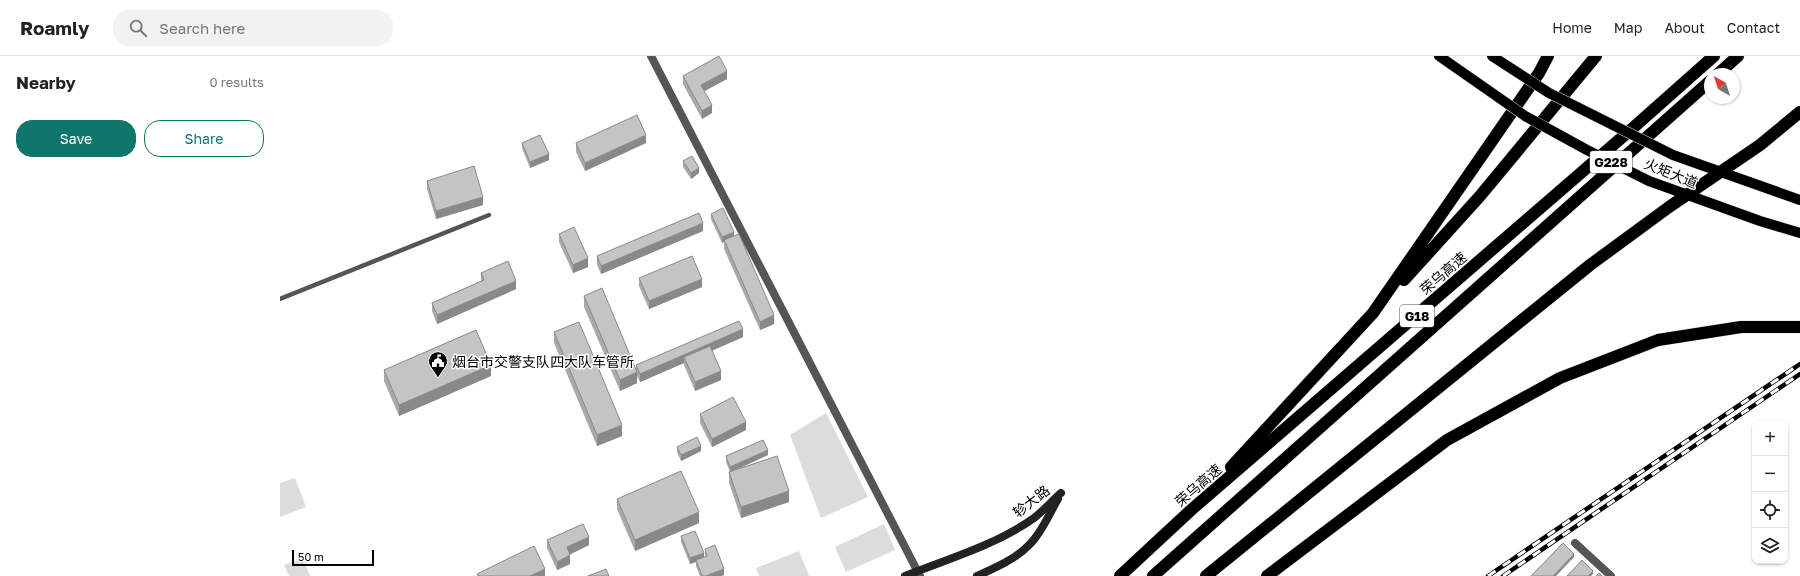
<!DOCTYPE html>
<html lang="en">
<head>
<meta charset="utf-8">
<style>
  :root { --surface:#fff; --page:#f2f2f2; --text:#222; --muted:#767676; --line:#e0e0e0; --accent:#0f766e }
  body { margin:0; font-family:"Golos Text","Noto Sans SC",sans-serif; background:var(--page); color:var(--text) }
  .controls { position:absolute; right:12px; bottom:12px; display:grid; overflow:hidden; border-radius:8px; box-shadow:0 1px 3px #0004 }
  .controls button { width:36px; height:36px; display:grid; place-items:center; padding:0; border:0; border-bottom:1px solid var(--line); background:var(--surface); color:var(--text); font:20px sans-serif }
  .compass { position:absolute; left:1424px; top:12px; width:36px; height:36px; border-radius:50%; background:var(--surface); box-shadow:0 1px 3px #0004; rotate:321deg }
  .scale { position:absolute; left:12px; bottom:10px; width:82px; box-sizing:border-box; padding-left:4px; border:2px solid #000; border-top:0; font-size:11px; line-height:14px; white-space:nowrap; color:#000; -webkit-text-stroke:3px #fff; paint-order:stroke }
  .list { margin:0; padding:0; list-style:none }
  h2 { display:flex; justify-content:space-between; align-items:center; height:52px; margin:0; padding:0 16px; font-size:17px }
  h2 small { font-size:13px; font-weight:400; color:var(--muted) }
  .actions { display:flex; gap:8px; padding:12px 16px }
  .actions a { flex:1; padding:9px 0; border:1px solid var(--accent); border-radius:16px; text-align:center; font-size:14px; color:var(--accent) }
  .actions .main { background:var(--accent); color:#fff }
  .icon { flex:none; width:22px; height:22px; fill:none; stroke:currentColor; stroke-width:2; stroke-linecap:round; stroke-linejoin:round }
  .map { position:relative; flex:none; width:1520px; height:520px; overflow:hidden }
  header { display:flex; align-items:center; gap:24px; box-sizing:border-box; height:56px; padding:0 20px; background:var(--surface); border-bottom:1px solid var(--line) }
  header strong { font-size:19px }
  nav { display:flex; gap:22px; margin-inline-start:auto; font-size:14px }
  .search { width:280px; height:36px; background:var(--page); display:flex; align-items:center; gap:10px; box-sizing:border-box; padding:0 14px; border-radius:16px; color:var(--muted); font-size:15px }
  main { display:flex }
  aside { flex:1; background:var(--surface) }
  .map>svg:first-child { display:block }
  .green { fill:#dcdcdc }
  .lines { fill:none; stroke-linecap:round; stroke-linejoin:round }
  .motorway-casing { stroke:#dbdbdb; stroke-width:13 }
  .service { stroke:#555; stroke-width:4.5 }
  .minor { stroke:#555; stroke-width:8 }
  .secondary { stroke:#222; stroke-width:8 }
  .motorway { stroke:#000; stroke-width:12 }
  .rail-casing { stroke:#000; stroke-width:4.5 }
  .rail { stroke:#fff; stroke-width:3; stroke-dasharray:9; stroke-linecap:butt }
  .primary-bridge-casing { stroke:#dbdbdb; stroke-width:11; stroke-linecap:butt }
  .motorway-bridge-casing { stroke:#dbdbdb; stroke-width:13; stroke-linecap:butt }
  .primary-bridge { stroke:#000; stroke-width:10 }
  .motorway-bridge { stroke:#000; stroke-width:12 }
  .wall { fill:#a9a9a9 }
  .shaded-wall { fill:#898989 }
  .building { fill:#c4c4c4; stroke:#898989 }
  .labels { text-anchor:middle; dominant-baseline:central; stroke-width:3; stroke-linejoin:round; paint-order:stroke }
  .shield { fill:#fff; stroke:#4c4c4c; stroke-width:1 }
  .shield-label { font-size:13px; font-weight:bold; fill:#000 }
  .street-label { font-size:14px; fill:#000; stroke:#fff }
  .poi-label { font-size:14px; fill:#000; stroke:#fff; text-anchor:start }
</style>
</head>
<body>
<header>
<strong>Roamly</strong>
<div class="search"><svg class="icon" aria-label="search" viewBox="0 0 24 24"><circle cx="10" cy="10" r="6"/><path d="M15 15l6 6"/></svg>Search here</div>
<nav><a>Home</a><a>Map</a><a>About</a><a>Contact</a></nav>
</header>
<main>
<aside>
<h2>Nearby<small>0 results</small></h2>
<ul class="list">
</ul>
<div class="actions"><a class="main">Save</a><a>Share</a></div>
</aside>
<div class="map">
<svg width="1520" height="520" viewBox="0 0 1520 520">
  <rect width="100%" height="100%" fill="#fff"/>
  <!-- green -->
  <g class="green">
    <path d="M546 357 588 441 541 462 510 379Z"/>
    <path d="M15 422 26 451 0 461V427Z"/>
    <path d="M604 468 615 494 566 516 555 491Z"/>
    <path d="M519 495 529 520H479L476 512Z"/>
    <path d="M23 502 30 520H9L4 509Z"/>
  </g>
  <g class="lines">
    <defs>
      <g id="motorway">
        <path d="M1438 18 1458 0"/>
        <path d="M1124 224 1200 140 1316 0"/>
        <path d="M951 411 1093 257 1259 17 1268 0"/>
        <path d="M840 520 911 454 1354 71 1434 0"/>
        <path d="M873 520 1430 25"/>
        <path d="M987 520 1167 384 1280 322 1378 284 1461 271H1520"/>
      </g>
    </defs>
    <!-- motorway casing -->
    <use href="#motorway" class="motorway-casing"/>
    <!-- service -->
    <path class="service" d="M0 243 209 159"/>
    <!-- minor -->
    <g class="minor">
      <path d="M371 0 640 520"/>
      <path d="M1295 487 1331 520"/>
    </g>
    <!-- secondary -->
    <g class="secondary">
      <path d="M625 520C668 503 716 489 754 462 763 455 772 445 781 437"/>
      <path d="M697 520C715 512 736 503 750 488 762 476 769 458 778 443"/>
    </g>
    <!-- motorway -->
    <use href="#motorway" class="motorway"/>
    <defs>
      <g id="rail">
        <path d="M1208 520 1520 308"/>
        <path d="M1223 520 1520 318"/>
      </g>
    </defs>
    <!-- rail casing -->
    <use href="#rail" class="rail-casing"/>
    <!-- rail -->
    <use href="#rail" class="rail"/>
    <defs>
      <g id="primary-bridge">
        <path d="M1159 0 1245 60 1307 94 1369 125 1480 165 1520 177"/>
        <path d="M1212 0 1269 37 1393 99 1520 144"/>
      </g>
      <path id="motorway-bridge" d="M926 520 1310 209 1389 151 1480 89 1520 56"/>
    </defs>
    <!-- primary-bridge casing -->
    <use href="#primary-bridge" class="primary-bridge-casing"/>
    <!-- motorway-bridge casing -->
    <use href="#motorway-bridge" class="motorway-bridge-casing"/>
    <!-- primary-bridge -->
    <use href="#primary-bridge" class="primary-bridge"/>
    <!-- motorway-bridge -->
    <use href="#motorway-bridge" class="motorway-bridge"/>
  </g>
  <!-- wall -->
  <g class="wall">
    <path d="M403 20 447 23 424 35 432 57 422 63 403 28Z"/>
    <path d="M242 87 269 104 250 112 242 92Z"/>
    <path d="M296 87H366L305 115 296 96Z"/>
    <path d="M403 105 419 117 411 123 403 111Z"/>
    <path d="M147 125 203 149 156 163 147 133Z"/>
    <path d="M431 158 454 180 494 268 480 274 444 193V186L442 187 431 163Z"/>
    <path d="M423 175 321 218 317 209V200Z"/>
    <path d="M279 178 308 211 293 217 279 186Z"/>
    <path d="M201 217 236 233 157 268 152 255V247L201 225Z"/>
    <path d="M359 222 422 231 369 253 359 230Z"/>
    <path d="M304 240 356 314V309L463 281 432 294 441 324 415 335 404 309V307L360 326 357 320V327L340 335 304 251Z"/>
    <path d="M274 276 342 380 317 390 274 287Z"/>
    <path d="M104 314 211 320 119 360 104 325Z"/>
    <path d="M420 358 466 374 432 391 420 367Z"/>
    <path d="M397 391 421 395 401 405 397 396Z"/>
    <path d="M488 399 454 415 509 446 461 462 449 427V416H450L446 406V400Z"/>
    <path d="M337 443 419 467 355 495 337 453Z"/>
    <path d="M401 480 424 501H426L425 498V493L444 519 441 520H420L416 510V506L410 508 401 486Z"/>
    <path d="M267 484 309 489 290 498V508L277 514 267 492Z"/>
  </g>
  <!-- shaded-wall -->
  <g class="shaded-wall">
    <path d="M447 15V23L421 37V29Z"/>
    <path d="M432 49V57L422 63V55Z"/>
    <path d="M366 79V87L305 115V107Z"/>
    <path d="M269 98V104L250 112V106Z"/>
    <path d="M419 112V117L411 123V117Z"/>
    <path d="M203 141V149L156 163V155Z"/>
    <path d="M423 167V175L321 218V210Z"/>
    <path d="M454 176V181L444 184V186L442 187V181Z"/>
    <path d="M308 202V211L293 217V209Z"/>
    <path d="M422 223V231L369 253V245Z"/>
    <path d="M236 225V233L157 268V259Z"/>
    <path d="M494 259V268L480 274V266Z"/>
    <path d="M463 273V281L407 306 404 301V307L360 326V318Z"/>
    <path d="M211 309V320L119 360V349Z"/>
    <path d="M441 315V324L415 335V326Z"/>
    <path d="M357 316V327L340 335V324Z"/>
    <path d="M466 366V374L432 391V383Z"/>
    <path d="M342 369V380L317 390V379Z"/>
    <path d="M421 390V395L401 405V399Z"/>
    <path d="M488 394V399L450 416V411Z"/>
    <path d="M509 435V446L461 462V451Z"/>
    <path d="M419 456V467L355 495V484Z"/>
    <path d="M309 481V489L287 500V491Z"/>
    <path d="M424 497V503L416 504V506L410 508V502Z"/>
    <path d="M1294 498V501L1276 520H1273Z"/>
    <path d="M290 499V508L277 514V506Z"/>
    <path d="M265 513V520H250Z"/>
    <path d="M444 513V519L441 520H426Z"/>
    <path d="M1313 515V518L1311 520H1308Z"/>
  </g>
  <!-- building -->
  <g class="building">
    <path d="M439 0 447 15 421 29 432 49 422 55 403 20Z"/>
    <path d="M357 59 366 79 305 107 296 87Z"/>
    <path d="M260 79 269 98 250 106 242 87Z"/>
    <path d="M412 100 419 112 411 117 403 105Z"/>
    <path d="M194 110 203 141 156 155 147 125Z"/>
    <path d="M443 152 454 176 442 181 431 158Z"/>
    <path d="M419 157 423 167 321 210 317 200Z"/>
    <path d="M294 171 308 202 293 209 279 178Z"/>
    <path d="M459 178 494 259 480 266 444 184Z"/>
    <path d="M412 200 422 223 369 245 359 222Z"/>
    <path d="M228 205 236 225 157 259 152 247 204 224 201 217Z"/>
    <path d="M322 232 357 316 340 324 304 240Z"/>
    <path d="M459 265 463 273 360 318 356 309Z"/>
    <path d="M299 266 342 369 317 379 274 276Z"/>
    <path d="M196 274 211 309 119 349 104 314Z"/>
    <path d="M430 290 441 315 415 326 404 301Z"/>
    <path d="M453 341 466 366 432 383 420 358Z"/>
    <path d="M417 381 421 390 401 399 397 391Z"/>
    <path d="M483 384 488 394 450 411 446 400Z"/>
    <path d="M497 400 509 435 461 451 449 416Z"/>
    <path d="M401 415 419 456 355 484 337 443Z"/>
    <path d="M303 468 309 481 287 491 290 499 277 506 267 484Z"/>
    <path d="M415 475 424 497 410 502 401 480Z"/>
    <path d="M1283 487 1294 498 1273 520H1251Z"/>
    <path d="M435 489 444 513 426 520H422L416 504 427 500 425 493Z"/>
    <path d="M254 490 265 513 250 520H198L197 518Z"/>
    <path d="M1302 504 1313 515 1308 520H1287Z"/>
    <path d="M326 513 329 520H308Z"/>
    <path d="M1319 517 1322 520H1316Z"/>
  </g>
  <!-- icons -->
  <defs>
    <symbol id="civic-pin" viewBox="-11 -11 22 30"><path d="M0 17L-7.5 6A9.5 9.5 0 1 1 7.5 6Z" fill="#000" stroke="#fff"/><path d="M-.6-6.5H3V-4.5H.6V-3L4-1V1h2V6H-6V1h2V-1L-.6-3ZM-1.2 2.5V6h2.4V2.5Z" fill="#fff"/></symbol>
  </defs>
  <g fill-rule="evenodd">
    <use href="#civic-pin" x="147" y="294" width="22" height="30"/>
  </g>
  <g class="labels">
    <!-- shield labels -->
    <g class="shield">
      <rect x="1310" y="95" width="42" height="22" rx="3"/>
      <rect x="1120" y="249" width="34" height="22" rx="3"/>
    </g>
    <g class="shield-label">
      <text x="1331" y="106">G228</text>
      <text x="1137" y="260">G18</text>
    </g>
    <!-- street labels -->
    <g class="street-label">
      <text transform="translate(1391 117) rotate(22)">火矩大道</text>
      <text transform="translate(1163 217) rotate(-41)">荣乌高速</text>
      <text transform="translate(918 429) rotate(-41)">荣乌高速</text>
      <text transform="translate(751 445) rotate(-38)">轸大路</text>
    </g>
    <!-- poi labels -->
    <g class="poi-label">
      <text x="172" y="305">烟台市交警支队四大队车管所</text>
    </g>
  </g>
</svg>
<div class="controls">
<button>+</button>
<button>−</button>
<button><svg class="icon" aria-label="locate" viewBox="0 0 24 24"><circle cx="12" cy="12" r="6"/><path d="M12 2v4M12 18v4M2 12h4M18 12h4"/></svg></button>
<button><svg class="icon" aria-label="layers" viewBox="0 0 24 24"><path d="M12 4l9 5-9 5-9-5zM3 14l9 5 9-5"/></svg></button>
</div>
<svg class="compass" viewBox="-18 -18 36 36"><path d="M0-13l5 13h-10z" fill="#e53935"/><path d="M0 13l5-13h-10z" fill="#767676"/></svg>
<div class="scale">50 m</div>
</div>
</main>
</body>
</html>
